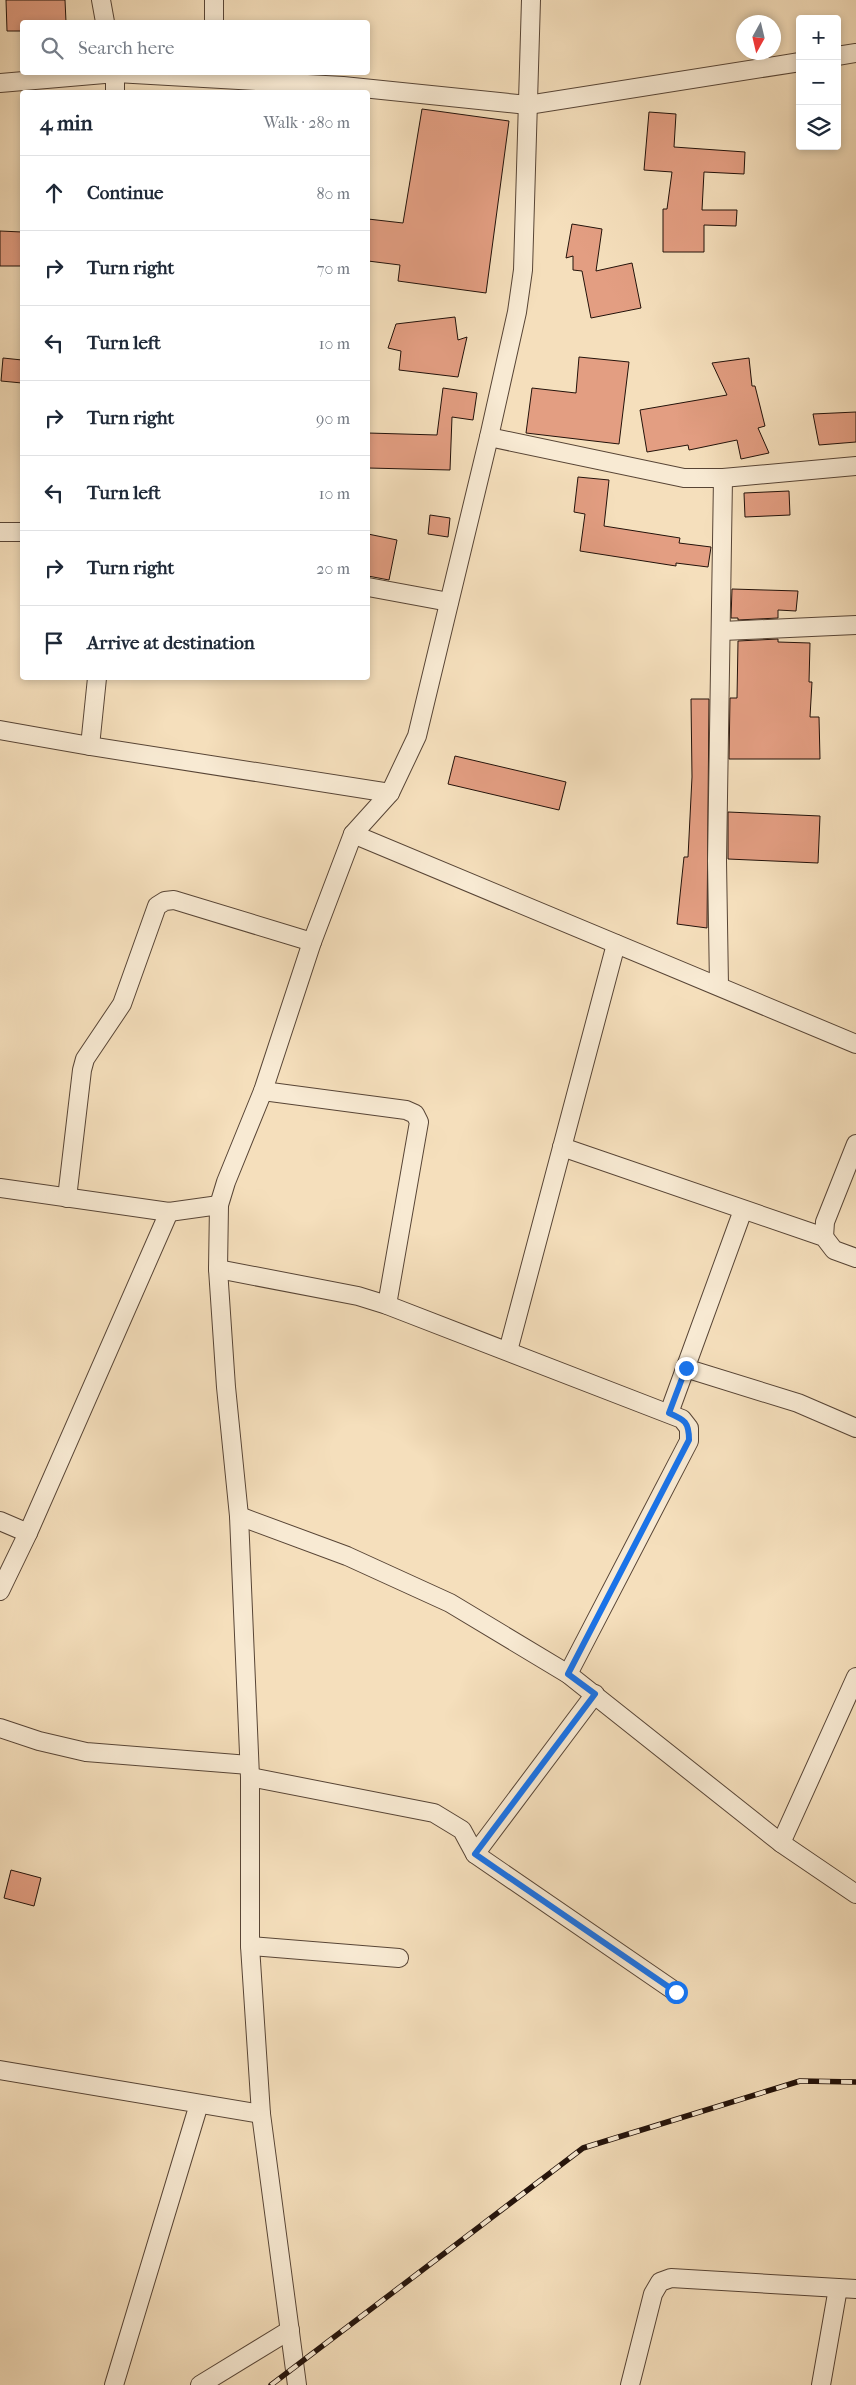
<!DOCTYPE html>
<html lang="en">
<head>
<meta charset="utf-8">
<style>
  :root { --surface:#fff; --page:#f6f6f7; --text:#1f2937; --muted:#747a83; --line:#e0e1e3 }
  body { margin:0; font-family:"IM FELL French Canon",serif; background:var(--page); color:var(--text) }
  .controls { position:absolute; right:15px; top:15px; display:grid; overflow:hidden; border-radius:5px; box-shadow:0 2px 8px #0003 }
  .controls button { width:45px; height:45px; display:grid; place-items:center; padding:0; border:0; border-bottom:1px solid var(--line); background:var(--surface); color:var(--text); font:25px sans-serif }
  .compass { position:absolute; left:736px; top:15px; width:45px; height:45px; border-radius:50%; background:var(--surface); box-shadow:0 2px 8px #0003; rotate:188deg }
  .stop { position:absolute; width:15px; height:15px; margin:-11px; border:4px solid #1a73e8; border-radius:50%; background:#fff }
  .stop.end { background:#1a73e8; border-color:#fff; box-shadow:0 1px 5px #0008 }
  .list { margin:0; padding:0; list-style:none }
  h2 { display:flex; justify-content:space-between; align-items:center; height:65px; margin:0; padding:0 20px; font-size:21px }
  h2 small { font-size:16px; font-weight:400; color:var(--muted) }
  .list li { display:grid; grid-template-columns:32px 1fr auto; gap:15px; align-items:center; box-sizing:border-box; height:75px; padding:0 20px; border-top:1px solid var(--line) }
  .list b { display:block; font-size:19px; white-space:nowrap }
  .list em { font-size:16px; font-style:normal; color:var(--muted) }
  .icon { flex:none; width:28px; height:28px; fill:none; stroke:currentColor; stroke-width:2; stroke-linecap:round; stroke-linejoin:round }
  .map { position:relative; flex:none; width:856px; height:2385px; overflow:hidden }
  .search { position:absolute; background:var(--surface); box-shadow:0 2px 8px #0003; left:20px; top:20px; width:350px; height:55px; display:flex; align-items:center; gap:12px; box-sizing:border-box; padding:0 18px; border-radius:5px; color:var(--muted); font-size:19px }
  .panel { position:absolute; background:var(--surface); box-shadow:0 2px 8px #0003; left:20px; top:90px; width:350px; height:590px; border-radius:5px }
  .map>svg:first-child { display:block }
  .building { fill:#e39e82; stroke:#23120a }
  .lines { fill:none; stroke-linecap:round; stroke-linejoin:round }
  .street-casing { stroke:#584536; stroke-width:20 }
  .street { stroke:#f8ead3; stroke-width:18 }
  .rail-casing { stroke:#23120a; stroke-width:5.5 }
  .rail { stroke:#f8ead3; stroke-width:4; stroke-dasharray:11; stroke-linecap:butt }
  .route { stroke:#1a73e8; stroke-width:6 }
</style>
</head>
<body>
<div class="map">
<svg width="856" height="2385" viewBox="0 0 856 2385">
  <rect width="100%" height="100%" fill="#f5dfbc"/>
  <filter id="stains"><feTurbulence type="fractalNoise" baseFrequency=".004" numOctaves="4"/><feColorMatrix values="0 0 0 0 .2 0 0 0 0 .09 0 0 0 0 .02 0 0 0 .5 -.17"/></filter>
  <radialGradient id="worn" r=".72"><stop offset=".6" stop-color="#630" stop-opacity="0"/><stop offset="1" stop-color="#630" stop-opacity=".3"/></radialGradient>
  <!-- building -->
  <g class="building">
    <path d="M6 0H65L66 22H22V31H7Z"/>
    <path d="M422 109 509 121 486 293 398 281 400 265 368 261V219L403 223Z"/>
    <path d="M649 112 676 114 674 147 745 152 744 174 704 172 702 210H737L736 226 704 225V252H663V209H667L672 172 644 170Z"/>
    <path d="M572 224 602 229 596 271 632 263 641 308 591 318 582 271 573 270V256L566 258Z"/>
    <path d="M0 231 22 232V266H0Z"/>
    <path d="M455 317 458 340 467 337 458 377 399 370 401 351 388 348 396 324Z"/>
    <path d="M579 357 629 362 619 444 526 433 532 388 576 393Z"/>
    <path d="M3 358 22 360V383L1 381Z"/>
    <path d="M749 358 752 386H755L765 426 758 428 769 453 741 459 737 440 689 450 688 445 647 452 640 410 727 395 712 363Z"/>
    <path d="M443 388 477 393 473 420 452 417 450 470 368 468V433L437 435Z"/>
    <path d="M856 412V442L819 445 813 414Z"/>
    <path d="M578 477 609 480 604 526 680 538 679 543 711 547 708 567 676 563V566L580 551 585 514 574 512Z"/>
    <path d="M789 491 790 515 745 517 744 493Z"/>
    <path d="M430 515 450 518 448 537 428 534Z"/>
    <path d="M368 534 397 540 389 580 368 576Z"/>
    <path d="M732 589 798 591 796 611 778 610V618L738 620V618H731Z"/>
    <path d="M778 639V642L810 643 809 682H812L810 717H819L820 759H729L730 698H737L738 641Z"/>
    <path d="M691 699H709L707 928 677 924 684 857H688L692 777Z"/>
    <path d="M455 756 566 782 559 810 448 784Z"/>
    <path d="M728 812 820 816 818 863 728 859Z"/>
    <path d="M11 1870 41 1878 34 1906 4 1898Z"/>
  </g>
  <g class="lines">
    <defs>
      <g id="street">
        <path d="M101 0 105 22"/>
        <path d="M214 0V22"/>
        <path d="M837 56 856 53"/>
        <path d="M0 83 116 73 343 86 528 105 800 62"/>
        <path d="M115 92V72"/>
        <path d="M489 437 684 478H723L856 466"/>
        <path d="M0 532H22"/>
        <path d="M368 587 449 602"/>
        <path d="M722 631 856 625"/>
        <path d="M0 730 90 746 390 793"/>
        <path d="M90 746 97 678"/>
        <path d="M353 834 856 1044"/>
        <path d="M719 986 717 861 723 478"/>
        <path d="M263 1091 406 1110 415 1114 419 1122 387 1305"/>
        <path d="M562 1147 824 1237 834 1250 856 1258"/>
        <path d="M0 1188 169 1212 219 1205"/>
        <path d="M67 1198 82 1070 85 1059 122 1004 157 906 165 901 174 900 312 942"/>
        <path d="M824 1237 825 1222 856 1144"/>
        <path d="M218 1269 358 1296 387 1305 682 1419 689 1428V1441L568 1674"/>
        <path d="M508 1351 616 944"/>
        <path d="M685 1368 798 1403 856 1428"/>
        <path d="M669 1413 743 1210"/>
        <path d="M239 1516 347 1556 450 1603 568 1674 781 1843 856 1894"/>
        <path d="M0 1521 28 1533"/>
        <path d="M0 1591 28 1533 169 1212"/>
        <path d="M595 1694 475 1854 676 1992"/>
        <path d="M0 1728 39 1741 86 1752 249 1765"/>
        <path d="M250 1777 434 1813 462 1830 475 1854"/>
        <path d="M781 1843 856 1677"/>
        <path d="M250 1946 399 1958"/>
        <path d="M0 2070 261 2114"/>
        <path d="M114 2385 199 2104"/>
        <path d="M200 2385 290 2330"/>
        <path d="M297 2385 261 2114 250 1946V1777L239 1516 226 1387 218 1269 219 1205 226 1182 263 1091 312 942 353 834 390 793 417 736 489 437 517 312 523 270 531 0"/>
        <path d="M630 2385 653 2294 660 2282 671 2278 856 2289"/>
        <path d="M821 2385 838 2288"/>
      </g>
    </defs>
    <!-- street casing -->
    <use href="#street" class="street-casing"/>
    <!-- street -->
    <use href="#street" class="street"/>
    <defs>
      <path id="rail" d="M271 2385 583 2148 800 2081 856 2082"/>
    </defs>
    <!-- rail casing -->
    <use href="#rail" class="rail-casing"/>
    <!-- rail -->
    <use href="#rail" class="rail"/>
  </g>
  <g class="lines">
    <!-- route -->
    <path class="route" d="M676 1992 475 1854 595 1694 568 1674 689 1440C689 1422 685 1420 669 1413L686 1368"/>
  </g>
  <rect width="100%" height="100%" filter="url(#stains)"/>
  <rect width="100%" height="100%" fill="url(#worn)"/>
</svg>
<div class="controls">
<button>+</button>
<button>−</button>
<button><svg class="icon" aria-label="layers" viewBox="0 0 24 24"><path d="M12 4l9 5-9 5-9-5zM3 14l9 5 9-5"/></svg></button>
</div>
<svg class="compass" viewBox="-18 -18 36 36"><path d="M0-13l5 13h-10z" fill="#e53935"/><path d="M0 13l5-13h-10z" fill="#747a83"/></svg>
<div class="stop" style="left:676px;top:1992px"></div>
<div class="stop end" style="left:686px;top:1368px"></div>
<div class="search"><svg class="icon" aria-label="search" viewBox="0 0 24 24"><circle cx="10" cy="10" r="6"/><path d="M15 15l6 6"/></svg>Search here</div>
<section class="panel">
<h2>4 min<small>Walk · 280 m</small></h2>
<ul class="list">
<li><svg class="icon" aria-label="ahead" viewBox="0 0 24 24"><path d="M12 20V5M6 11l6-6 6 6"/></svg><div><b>Continue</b></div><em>80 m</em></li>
<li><svg class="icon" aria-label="right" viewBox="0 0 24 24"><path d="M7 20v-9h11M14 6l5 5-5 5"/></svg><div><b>Turn right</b></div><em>70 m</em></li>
<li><svg class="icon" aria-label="left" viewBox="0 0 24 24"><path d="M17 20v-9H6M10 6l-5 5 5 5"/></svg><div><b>Turn left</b></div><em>10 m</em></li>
<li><svg class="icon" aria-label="right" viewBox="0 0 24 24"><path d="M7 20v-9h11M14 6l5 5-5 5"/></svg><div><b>Turn right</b></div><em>90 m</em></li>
<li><svg class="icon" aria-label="left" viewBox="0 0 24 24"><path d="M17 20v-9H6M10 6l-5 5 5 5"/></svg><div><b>Turn left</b></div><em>10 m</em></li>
<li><svg class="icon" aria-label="right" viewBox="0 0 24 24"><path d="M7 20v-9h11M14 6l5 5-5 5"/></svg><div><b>Turn right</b></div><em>20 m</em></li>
<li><svg class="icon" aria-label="arrive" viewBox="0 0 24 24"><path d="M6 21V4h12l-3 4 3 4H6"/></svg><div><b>Arrive at destination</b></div></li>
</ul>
</section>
</div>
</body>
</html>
